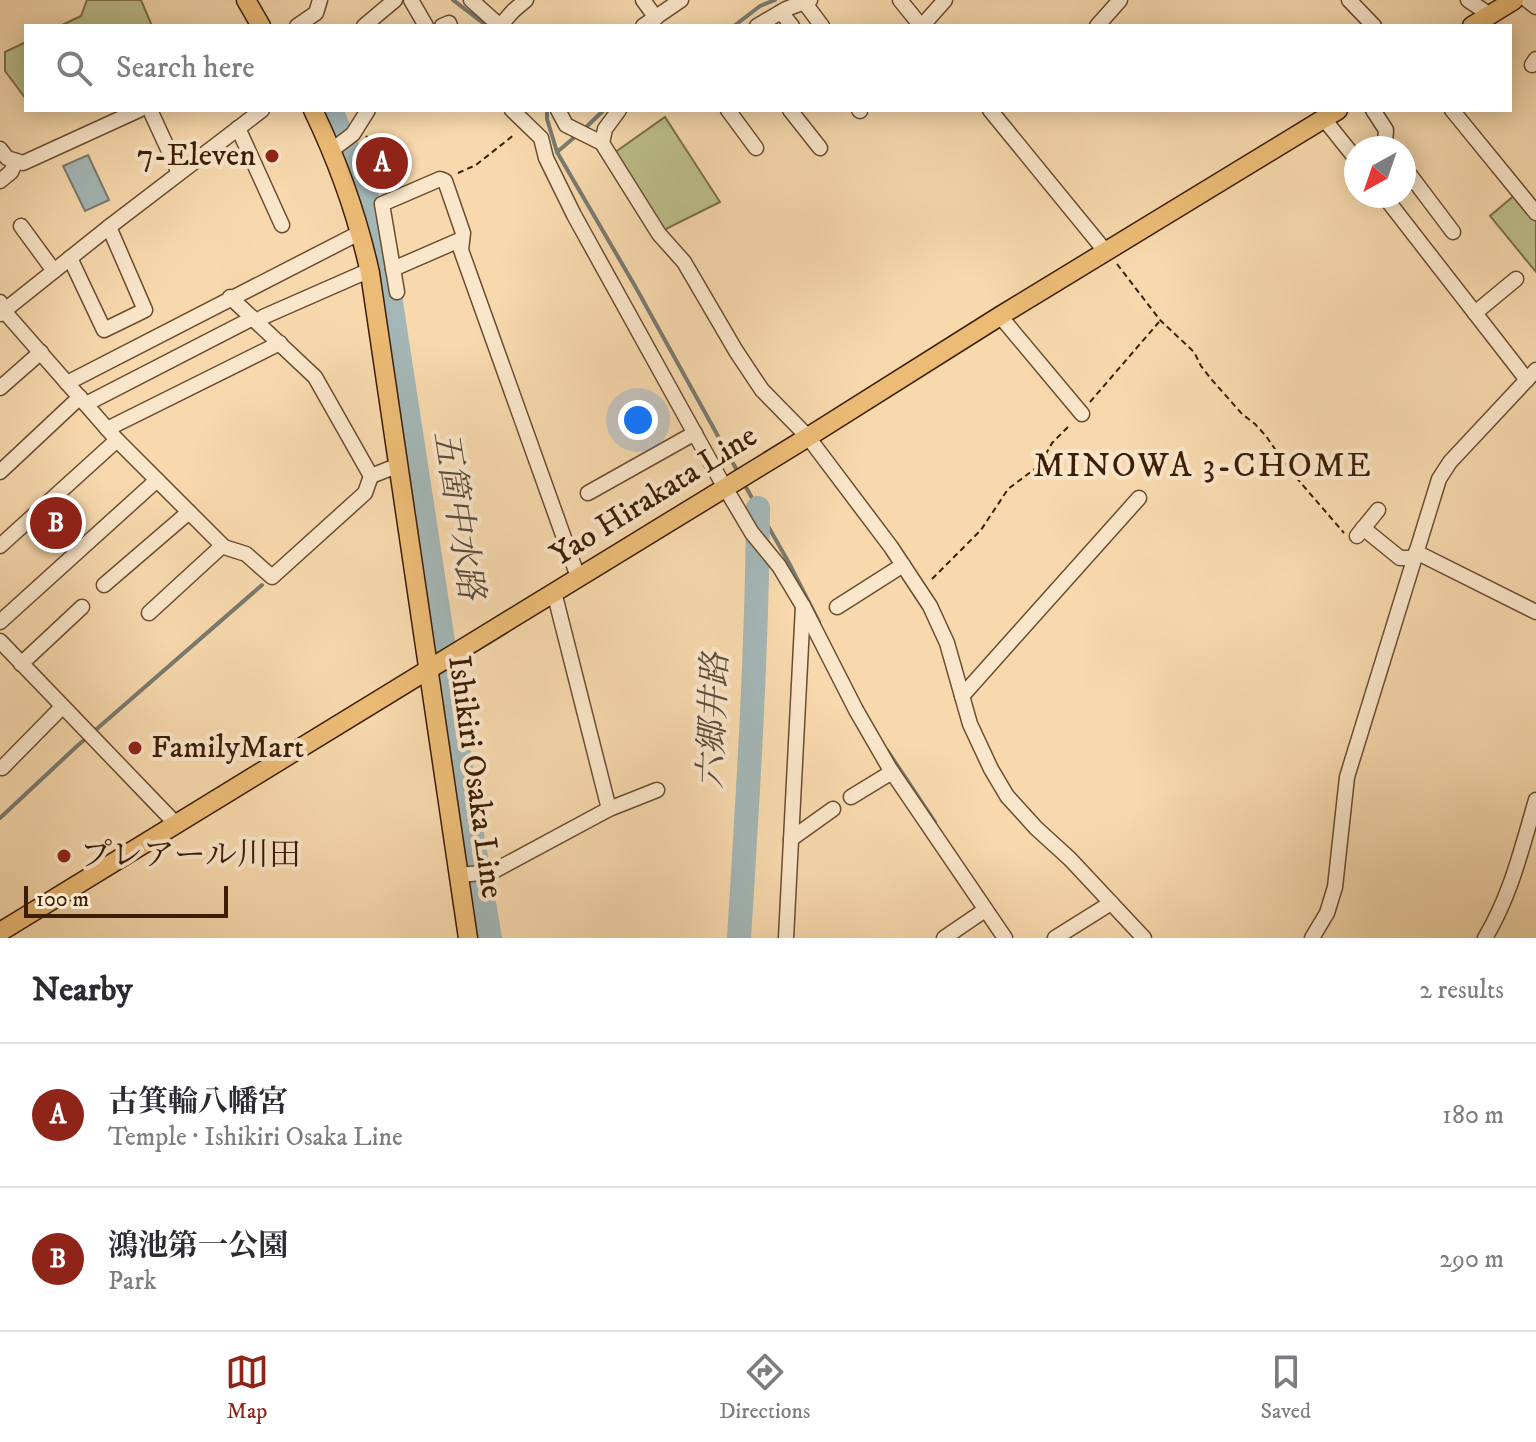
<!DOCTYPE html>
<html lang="en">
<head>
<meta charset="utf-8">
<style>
  :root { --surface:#fff; --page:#f7f7f7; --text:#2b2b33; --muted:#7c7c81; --line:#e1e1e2; --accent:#8f2418 }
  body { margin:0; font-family:"IM FELL DW Pica","Noto Serif JP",serif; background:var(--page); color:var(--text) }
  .compass { position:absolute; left:1344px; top:136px; width:72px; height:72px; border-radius:50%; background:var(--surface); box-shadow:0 4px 20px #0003; rotate:220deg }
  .scale { position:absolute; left:24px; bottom:20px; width:204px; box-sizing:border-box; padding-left:8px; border:4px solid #3c1e06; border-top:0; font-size:22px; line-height:28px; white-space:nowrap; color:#3c1e06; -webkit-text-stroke:6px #fae6ca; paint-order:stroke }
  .you { position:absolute; left:638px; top:420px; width:28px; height:28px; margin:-20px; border:6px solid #fff; border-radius:50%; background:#1a73e8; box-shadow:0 0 0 12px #1a73e833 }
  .badge { display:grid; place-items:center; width:52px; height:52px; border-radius:50%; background:var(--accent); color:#fff; font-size:26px; font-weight:700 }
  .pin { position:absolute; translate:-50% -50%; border:4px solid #fff; box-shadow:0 2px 8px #0006 }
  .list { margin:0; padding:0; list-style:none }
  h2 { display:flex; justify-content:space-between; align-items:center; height:104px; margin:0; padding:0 32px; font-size:34px }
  h2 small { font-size:26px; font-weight:400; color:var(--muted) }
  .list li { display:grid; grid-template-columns:52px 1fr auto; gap:24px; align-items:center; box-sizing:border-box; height:144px; padding:0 32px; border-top:2px solid var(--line) }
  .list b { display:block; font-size:30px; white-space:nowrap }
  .list p { margin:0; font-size:26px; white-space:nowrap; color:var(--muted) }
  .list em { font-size:26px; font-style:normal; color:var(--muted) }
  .icon { flex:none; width:44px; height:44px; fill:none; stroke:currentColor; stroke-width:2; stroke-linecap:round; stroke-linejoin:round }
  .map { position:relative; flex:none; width:1536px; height:938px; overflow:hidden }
  .search { position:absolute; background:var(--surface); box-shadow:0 4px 20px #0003; left:24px; right:24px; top:24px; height:88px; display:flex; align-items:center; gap:20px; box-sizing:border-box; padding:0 28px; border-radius:0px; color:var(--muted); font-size:30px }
  .sheet { height:392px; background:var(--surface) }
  nav { display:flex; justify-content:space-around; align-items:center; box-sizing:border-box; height:112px; border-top:2px solid var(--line); background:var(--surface); font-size:22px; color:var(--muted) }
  nav a { display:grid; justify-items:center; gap:4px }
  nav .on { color:var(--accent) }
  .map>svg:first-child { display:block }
  .green { fill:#bdbf8a; stroke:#7c6e48; stroke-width:2 }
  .water { fill:#a4b7b7; stroke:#7a7a70; stroke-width:2 }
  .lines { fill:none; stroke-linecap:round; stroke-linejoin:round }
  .stream { stroke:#7a7a70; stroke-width:4 }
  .river { stroke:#a4b7b7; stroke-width:24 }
  .minor-casing { stroke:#6b4d30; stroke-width:17 }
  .major-casing { stroke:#3c1e06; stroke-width:21 }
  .path { stroke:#3c1e06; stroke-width:2; stroke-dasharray:6 4; stroke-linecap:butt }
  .minor { stroke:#fae6ca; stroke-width:14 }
  .major { stroke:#ecbc76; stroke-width:18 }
  .poi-dot { fill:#8f2418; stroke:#fae6ca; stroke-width:3 }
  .labels { text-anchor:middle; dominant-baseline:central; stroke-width:8; stroke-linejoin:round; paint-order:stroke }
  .poi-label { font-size:32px; fill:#3c1e06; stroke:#fae6ca; text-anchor:start }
  .street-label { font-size:32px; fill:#3c1e06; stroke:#fae6ca }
  .neighbourhood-label { font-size:34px; letter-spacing:2px; fill:#3c1e06; stroke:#fae6ca }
  .water-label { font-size:34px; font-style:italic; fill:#5b4c3b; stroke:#fae6ca }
</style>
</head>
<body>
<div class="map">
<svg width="1536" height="938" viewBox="0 0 1536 938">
  <rect width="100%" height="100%" fill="#f7d9ad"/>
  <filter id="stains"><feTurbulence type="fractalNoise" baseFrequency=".0025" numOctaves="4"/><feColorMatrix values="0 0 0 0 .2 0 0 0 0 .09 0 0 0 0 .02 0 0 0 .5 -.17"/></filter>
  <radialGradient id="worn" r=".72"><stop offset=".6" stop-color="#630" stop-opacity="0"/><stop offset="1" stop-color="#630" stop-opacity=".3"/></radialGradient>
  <!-- green -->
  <g class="green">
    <path d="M87 0H141L152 26H60L81 16Z"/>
    <path d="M26 42V99L5 71V52Z"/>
    <path d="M665 117 720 202 664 230 614 153Z"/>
    <path d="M1516 194 1536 221V272L1490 216Z"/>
  </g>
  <!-- water -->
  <path class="water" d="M88 155 109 200 85 211 63 166Z"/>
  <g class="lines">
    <!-- stream -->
    <g class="stream">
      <path d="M453 0 487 26"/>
      <path d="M734 26 760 6 775 0"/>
      <path d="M547 110V119L557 152 635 286 739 474"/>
      <path d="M583 130 604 110"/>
      <path d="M557 152 576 136"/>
      <path d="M743 482 789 563 819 622"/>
      <path d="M887 750 935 822"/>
      <path d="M0 818 76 747 262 585"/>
    </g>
    <!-- river -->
    <g class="river">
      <path d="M331 110 364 187 387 276 448 674 462 776 490 938"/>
      <path d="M739 938C748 795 757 651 758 508"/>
    </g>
    <defs>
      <g id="minor">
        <path d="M411 0 426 26"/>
        <path d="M471 0 500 26"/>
        <path d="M643 0 656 18"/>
        <path d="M900 0 921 26"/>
        <path d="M1349 0 1374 26"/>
        <path d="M1468 0 1490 15"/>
        <path d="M1527 0 1536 7"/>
        <path d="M804 2 822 26"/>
        <path d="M781 12 792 26"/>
        <path d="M297 26 316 13 320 0"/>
        <path d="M364 26 395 0"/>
        <path d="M442 26 449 23 450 26"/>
        <path d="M500 26 513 11 526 0"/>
        <path d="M643 26 681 0"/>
        <path d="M757 26 786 9 810 0"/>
        <path d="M922 26 945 0"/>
        <path d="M1097 26 1120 0"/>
        <path d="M1532 65 1536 59"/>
        <path d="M150 110 179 173"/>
        <path d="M512 110 541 138 546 158 574 215 720 479 752 533 779 566 803 606 856 710 890 769 1005 938"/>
        <path d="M558 110 566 125 602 143 659 234 684 262 736 351 762 390 808 437 891 547 930 606 947 643 970 724 991 769 1007 796 1036 828 1070 859 1144 938"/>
        <path d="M728 110 756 148"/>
        <path d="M790 110 820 148"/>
        <path d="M859 110 860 111"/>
        <path d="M990 110 1106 252"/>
        <path d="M1373 110 1386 130 1385 142 1389 148"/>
        <path d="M1452 110 1536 213"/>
        <path d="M1324 119 1356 159"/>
        <path d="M238 128 282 225"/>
        <path d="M602 143 605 129 619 110"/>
        <path d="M0 149 7 158 23 163 139 110"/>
        <path d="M332 150 353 134 368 110"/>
        <path d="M1404 167 1453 232"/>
        <path d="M0 181 11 172 16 161"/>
        <path d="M1384 196 1527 380"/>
        <path d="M21 226 54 271"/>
        <path d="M70 258 104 330 145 310 109 227"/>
        <path d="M393 269 462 239"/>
        <path d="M397 292 382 204 440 179 445 181 463 233 461 250 578 577"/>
        <path d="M230 297 315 377 371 476 399 465"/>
        <path d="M0 302 4 311 117 440 224 547 246 554 272 577 365 493 371 476"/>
        <path d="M1475 313 1516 279"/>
        <path d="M0 314 109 227 262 110"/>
        <path d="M1000 316 1082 414"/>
        <path d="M263 317 370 270"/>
        <path d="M67 383 361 232"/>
        <path d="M0 388 41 352"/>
        <path d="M86 404 253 318"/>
        <path d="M107 429 280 343"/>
        <path d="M0 472 80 397"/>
        <path d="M588 493 695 433"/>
        <path d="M1363 528 1400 558H1415"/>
        <path d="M1357 536 1378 510"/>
        <path d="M0 546 117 440"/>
        <path d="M1416 552 1536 612"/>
        <path d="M104 585 189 512"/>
        <path d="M554 592 609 809"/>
        <path d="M837 607 903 565"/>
        <path d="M149 613 222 546"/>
        <path d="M0 622 157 480"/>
        <path d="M0 641 177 825"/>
        <path d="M21 664 82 607"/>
        <path d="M962 696 1139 498"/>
        <path d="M2 768 62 707"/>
        <path d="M851 797 892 772"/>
        <path d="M791 839 833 809"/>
        <path d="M459 875 492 872 609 809 657 790"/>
        <path d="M786 938 803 606"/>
        <path d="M944 938 985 910"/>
        <path d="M1055 938 1111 903"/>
        <path d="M1312 938 1327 913 1335 887 1347 777 1439 479 1450 462 1536 370"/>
        <path d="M1485 938C1511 895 1522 847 1536 800"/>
      </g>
      <g id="major">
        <path d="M246 0 261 26"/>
        <path d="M1472 26 1514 0"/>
        <path d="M313 110C339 164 357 214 370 273L468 938"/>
        <path d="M0 932 808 437 1000 316 1338 110"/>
      </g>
    </defs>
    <!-- minor casing -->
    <use href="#minor" class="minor-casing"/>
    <!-- major casing -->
    <use href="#major" class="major-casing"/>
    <!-- path -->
    <g class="path">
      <path d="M366 136 386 160"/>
      <path d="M458 173 476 165 515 134"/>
      <path d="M1117 264 1160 320 1194 352 1201 366 1212 380 1242 414 1255 424 1266 436 1288 468 1344 533"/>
      <path d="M1090 402 1159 322"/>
      <path d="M932 579 981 530 1008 489 1040 465 1052 443 1070 425"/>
    </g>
    <!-- minor -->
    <use href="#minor" class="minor"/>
    <!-- major -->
    <use href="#major" class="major"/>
  </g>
  <!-- markers -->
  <g class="poi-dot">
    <circle cx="272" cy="156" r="8"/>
    <circle cx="135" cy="748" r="8"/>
    <circle cx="64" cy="856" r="8"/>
  </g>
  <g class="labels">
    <!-- poi labels -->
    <g class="poi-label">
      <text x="256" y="156" text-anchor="end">7-Eleven</text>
      <text x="151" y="748">FamilyMart</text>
      <text x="80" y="856">プレアール川田</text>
    </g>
    <!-- street labels -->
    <g class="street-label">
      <text transform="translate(654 496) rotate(-32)">Yao Hirakata Line</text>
      <text transform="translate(475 777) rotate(82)">Ishikiri Osaka Line</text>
    </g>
    <!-- neighbourhood labels -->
    <g class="neighbourhood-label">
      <text x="1203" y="466">MINOWA 3-CHOME</text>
    </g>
    <!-- water labels -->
    <g class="water-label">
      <text transform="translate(458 515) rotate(81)">五箇中水路</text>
      <text transform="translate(714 721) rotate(-88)">六郷井路</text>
    </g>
  </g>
  <rect width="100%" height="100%" filter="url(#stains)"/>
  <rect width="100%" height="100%" fill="url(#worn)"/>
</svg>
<svg class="compass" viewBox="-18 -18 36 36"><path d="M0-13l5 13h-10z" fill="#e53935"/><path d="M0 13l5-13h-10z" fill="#7c7c81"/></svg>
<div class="scale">100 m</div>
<div class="you"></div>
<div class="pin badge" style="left:382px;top:163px">A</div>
<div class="pin badge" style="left:56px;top:523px">B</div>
<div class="search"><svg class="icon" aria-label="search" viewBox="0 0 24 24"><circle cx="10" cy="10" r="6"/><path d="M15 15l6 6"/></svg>Search here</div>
</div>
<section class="sheet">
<h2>Nearby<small>2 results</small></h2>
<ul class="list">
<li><span class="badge">A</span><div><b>古箕輪八幡宮</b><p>Temple · Ishikiri Osaka Line</p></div><em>180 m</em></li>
<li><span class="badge">B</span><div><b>鴻池第一公園</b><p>Park</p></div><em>290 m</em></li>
</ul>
</section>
<nav>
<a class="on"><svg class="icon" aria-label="map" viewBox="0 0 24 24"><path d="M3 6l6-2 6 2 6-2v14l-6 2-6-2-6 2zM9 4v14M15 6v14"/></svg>Map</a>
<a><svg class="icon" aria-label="directions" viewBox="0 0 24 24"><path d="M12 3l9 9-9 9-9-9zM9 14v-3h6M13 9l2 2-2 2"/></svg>Directions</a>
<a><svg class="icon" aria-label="saved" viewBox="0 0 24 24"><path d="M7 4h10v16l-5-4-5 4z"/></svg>Saved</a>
</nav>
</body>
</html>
